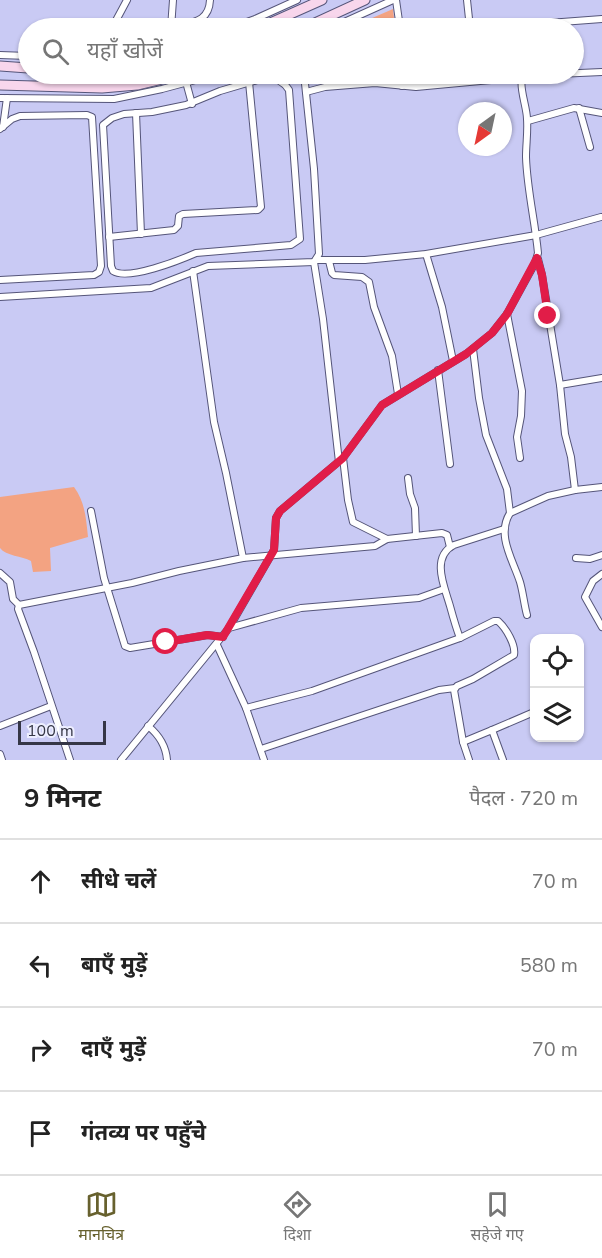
<!DOCTYPE html>
<html lang="hi">
<head>
<meta charset="utf-8">
<style>
  :root { --surface:#fff; --page:#f2f2f2; --text:#222; --muted:#767676; --line:#e0e0e0; --accent:#67612e }
  body { margin:0; font-family:"Nunito Sans","Noto Sans Devanagari",sans-serif; background:var(--page); color:var(--text) }
  .controls { position:absolute; right:18px; bottom:18px; display:grid; overflow:hidden; border-radius:12px; box-shadow:0 2px 4px #0004 }
  .controls button { width:54px; height:54px; display:grid; place-items:center; padding:0; border:0; border-bottom:2px solid var(--line); background:var(--surface); color:var(--text); font:30px sans-serif }
  .compass { position:absolute; left:458px; top:102px; width:54px; height:54px; border-radius:50%; background:var(--surface); box-shadow:0 2px 4px #0004; rotate:213deg }
  .scale { position:absolute; left:18px; bottom:15px; width:88px; box-sizing:border-box; padding-left:6px; border:3px solid #353646; border-top:0; font-size:16px; line-height:21px; white-space:nowrap; color:#353646; -webkit-text-stroke:4px #edeeff; paint-order:stroke }
  .stop { position:absolute; width:18px; height:18px; margin:-14px; border:4px solid #e11d48; border-radius:50%; background:#fff }
  .stop.end { background:#e11d48; border-color:#fff; box-shadow:0 2px 6px #0008 }
  .list { margin:0; padding:0; list-style:none }
  h2 { display:flex; justify-content:space-between; align-items:center; height:78px; margin:0; padding:0 24px; font-size:26px }
  h2 small { font-size:20px; font-weight:400; color:var(--muted) }
  .list li { display:grid; grid-template-columns:39px 1fr auto; gap:18px; align-items:center; box-sizing:border-box; height:84px; padding:0 24px; border-top:2px solid var(--line) }
  .list b { display:block; font-size:22px; white-space:nowrap }
  .list em { font-size:20px; font-style:normal; color:var(--muted) }
  .icon { flex:none; width:33px; height:33px; fill:none; stroke:currentColor; stroke-width:2; stroke-linecap:round; stroke-linejoin:round }
  .map { position:relative; flex:none; width:602px; height:760px; overflow:hidden }
  .search { position:absolute; background:var(--surface); box-shadow:0 2px 4px #0004; left:18px; right:18px; top:18px; height:66px; display:flex; align-items:center; gap:15px; box-sizing:border-box; padding:0 21px; border-radius:33px; color:var(--muted); font-size:22px }
  .sheet { height:414px; background:var(--surface) }
  nav { display:flex; justify-content:space-around; align-items:center; box-sizing:border-box; height:84px; border-top:2px solid var(--line); background:var(--surface); font-size:16px; color:var(--muted) }
  nav a { display:grid; justify-items:center; gap:3px }
  nav .on { color:var(--accent) }
  .map>svg:first-child { display:block }
  .green { fill:#f3a382 }
  .lines { fill:none; stroke-linecap:round; stroke-linejoin:round }
  .street-casing { stroke:#555579; stroke-width:8 }
  .secondary-casing { stroke:#555579; stroke-width:11 }
  .street { stroke:#fff; stroke-width:6 }
  .secondary { stroke:#f8d6ec; stroke-width:9 }
  .route { stroke:#e11d48; stroke-width:8 }
</style>
</head>
<body>
<div class="map">
<svg width="602" height="760" viewBox="0 0 602 760">
  <rect width="100%" height="100%" fill="#c9caf4"/>
  <!-- green -->
  <g class="green">
    <path d="M393 9 395 28H349Z"/>
    <path d="M74 487C85 502 86 518 88 537L50 548 51 571 33 572 31 561C22 556 6 556 0 548V497Z"/>
  </g>
  <g class="lines">
    <defs>
      <g id="street">
        <path d="M396 0 400 28"/>
        <path d="M467 0 470 28"/>
        <path d="M112 28 127 0"/>
        <path d="M171 28 173 0"/>
        <path d="M172 28C191 22 209 23 210 0"/>
        <path d="M230 28 255 19 297 0"/>
        <path d="M331 28 393 0"/>
        <path d="M480 28 602 19"/>
        <path d="M0 55 28 56"/>
        <path d="M402 74V86"/>
        <path d="M264 78C275 77 283 81 289 90L300 239 291 245 196 253C180 260 128 281 113 271L111 266 103 125 112 118 124 114 152 112 186 105 220 91Z"/>
        <path d="M186 82 192 104"/>
        <path d="M306 92 325 87 375 83 416 87 512 78 522 79"/>
        <path d="M0 98 114 99 162 89 218 74"/>
        <path d="M579 108 590 147"/>
        <path d="M136 113 141 234"/>
        <path d="M528 121 574 108 602 113"/>
        <path d="M3 127 7 98"/>
        <path d="M0 129 12 119 20 116 87 115 92 117 101 266 99 272 94 275 0 280"/>
        <path d="M109 237 174 230 178 226 179 216 183 214 258 210 261 207 249 82"/>
        <path d="M426 254 442 307 453 361"/>
        <path d="M538 259 542 275 560 385 565 434 571 457 575 490"/>
        <path d="M316 260H365L426 254 536 235 601 217"/>
        <path d="M329 261 332 273 334 275 362 277 369 282 374 307 392 356 398 394"/>
        <path d="M314 262 323 319 339 462"/>
        <path d="M0 297 151 288 208 266 314 262 319 254 314 169 304 74"/>
        <path d="M507 314 522 391 521 416 517 437 520 458"/>
        <path d="M473 349 479 398 486 435 507 489 510 513"/>
        <path d="M438 370 450 464"/>
        <path d="M560 385 602 378"/>
        <path d="M343 458 348 500 353 522 387 539"/>
        <path d="M408 478 410 494 415 508 416 536"/>
        <path d="M91 511 104 578 125 646 130 648 208 635 223 637"/>
        <path d="M243 558 375 546 387 539 442 533 447 535 450 547"/>
        <path d="M576 558 590 559 602 555"/>
        <path d="M0 573 10 582 13 599 19 605"/>
        <path d="M602 574 593 581 585 597 602 627"/>
        <path d="M527 615C524 604 523 592 520 582 513 560 496 535 510 513L548 496 575 490 602 487"/>
        <path d="M229 628 301 608 419 598 444 589"/>
        <path d="M460 638C456 628 453 617 450 606 445 588 430 557 454 545L504 529"/>
        <path d="M217 645 246 708 264 760"/>
        <path d="M246 708 312 691 460 638 494 621H498C506 628 516 645 514 655L473 679 457 686 454 690 463 742 469 760"/>
        <path d="M0 726 51 706"/>
        <path d="M148 726C159 735 166 746 167 760"/>
        <path d="M492 730 534 712"/>
        <path d="M463 742 492 730 503 760"/>
        <path d="M261 749 439 690 455 688"/>
        <path d="M0 754 2 760"/>
        <path d="M70 760 34 652 18 609 19 605 132 583 179 571 243 558 226 473 214 422 193 271"/>
        <path d="M121 760 229 628 274 550 276 518 280 511 343 458 382 405 466 354 492 333 507 314 535 263 538 253C535 221 527 189 526 157 526 144 528 132 527 119 527 108 519 87 522 79L525 76 535 75 602 72"/>
      </g>
      <g id="secondary">
        <path d="M259 28 322 0"/>
        <path d="M304 28 365 0"/>
        <path d="M0 66 28 68"/>
        <path d="M0 85 102 88 137 85 183 74"/>
      </g>
    </defs>
    <!-- street casing -->
    <use href="#street" class="street-casing"/>
    <!-- secondary casing -->
    <use href="#secondary" class="secondary-casing"/>
    <!-- street -->
    <use href="#street" class="street"/>
    <!-- secondary -->
    <use href="#secondary" class="secondary"/>
  </g>
  <g class="lines">
    <!-- route -->
    <path class="route" d="M166 642 207 635 223 637 274 550 276 518 280 511 343 458 382 405 466 354 492 333 507 314 537 258 542 275 548 316"/>
  </g>
</svg>
<div class="controls">
<button><svg class="icon" aria-label="locate" viewBox="0 0 24 24"><circle cx="12" cy="12" r="6"/><path d="M12 2v4M12 18v4M2 12h4M18 12h4"/></svg></button>
<button><svg class="icon" aria-label="layers" viewBox="0 0 24 24"><path d="M12 4l9 5-9 5-9-5zM3 14l9 5 9-5"/></svg></button>
</div>
<svg class="compass" viewBox="-18 -18 36 36"><path d="M0-13l5 13h-10z" fill="#e53935"/><path d="M0 13l5-13h-10z" fill="#767676"/></svg>
<div class="scale">100 m</div>
<div class="stop" style="left:166px;top:642px"></div>
<div class="stop end" style="left:548px;top:316px"></div>
<div class="search"><svg class="icon" aria-label="search" viewBox="0 0 24 24"><circle cx="10" cy="10" r="6"/><path d="M15 15l6 6"/></svg>यहाँ खोजें</div>
</div>
<section class="sheet">
<h2>9 मिनट<small>पैदल · 720 m</small></h2>
<ul class="list">
<li><svg class="icon" aria-label="ahead" viewBox="0 0 24 24"><path d="M12 20V5M6 11l6-6 6 6"/></svg><div><b>सीधे चलें</b></div><em>70 m</em></li>
<li><svg class="icon" aria-label="left" viewBox="0 0 24 24"><path d="M17 20v-9H6M10 6l-5 5 5 5"/></svg><div><b>बाएँ मुड़ें</b></div><em>580 m</em></li>
<li><svg class="icon" aria-label="right" viewBox="0 0 24 24"><path d="M7 20v-9h11M14 6l5 5-5 5"/></svg><div><b>दाएँ मुड़ें</b></div><em>70 m</em></li>
<li><svg class="icon" aria-label="arrive" viewBox="0 0 24 24"><path d="M6 21V4h12l-3 4 3 4H6"/></svg><div><b>गंतव्य पर पहुँचे</b></div></li>
</ul>
</section>
<nav>
<a class="on"><svg class="icon" aria-label="map" viewBox="0 0 24 24"><path d="M3 6l6-2 6 2 6-2v14l-6 2-6-2-6 2zM9 4v14M15 6v14"/></svg>मानचित्र</a>
<a><svg class="icon" aria-label="directions" viewBox="0 0 24 24"><path d="M12 3l9 9-9 9-9-9zM9 14v-3h6M13 9l2 2-2 2"/></svg>दिशा</a>
<a><svg class="icon" aria-label="saved" viewBox="0 0 24 24"><path d="M7 4h10v16l-5-4-5 4z"/></svg>सहेजे गए</a>
</nav>
</body>
</html>
